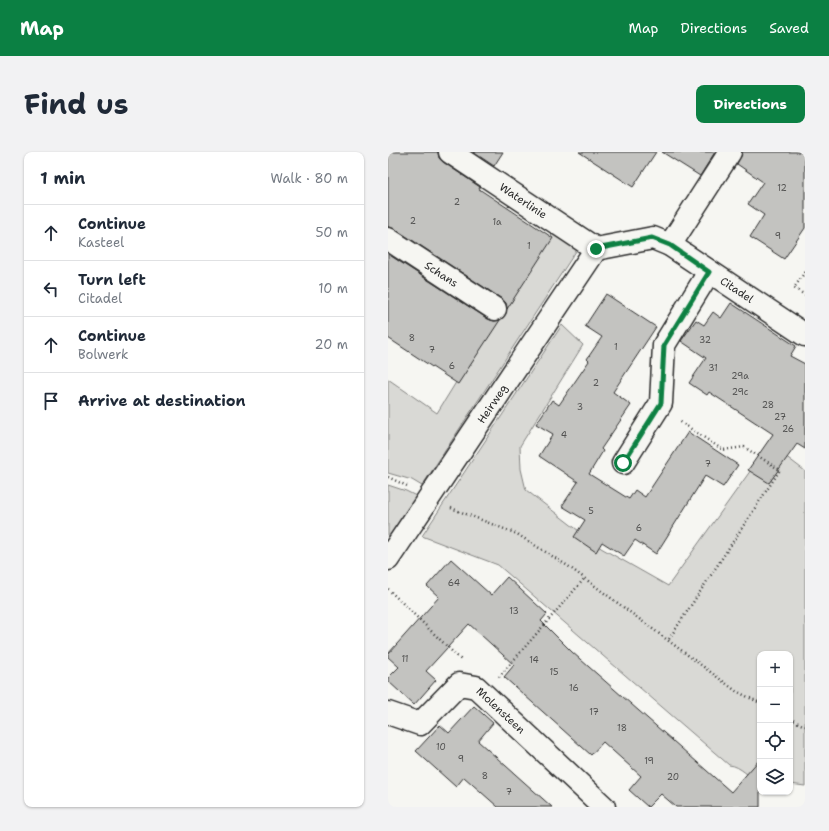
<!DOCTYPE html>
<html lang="en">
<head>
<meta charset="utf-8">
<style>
  :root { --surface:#fff; --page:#f2f2f3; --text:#1f2937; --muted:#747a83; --line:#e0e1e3; --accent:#0b8043 }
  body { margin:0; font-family:"Shantell Sans",sans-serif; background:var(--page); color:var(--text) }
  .controls { position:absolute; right:12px; bottom:12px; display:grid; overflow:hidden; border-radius:8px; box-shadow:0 1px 3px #0004 }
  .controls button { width:36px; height:36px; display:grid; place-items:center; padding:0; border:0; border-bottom:1px solid var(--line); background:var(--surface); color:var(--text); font:20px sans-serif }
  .stop { position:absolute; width:12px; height:12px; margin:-9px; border:3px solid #0b8043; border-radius:50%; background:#fff }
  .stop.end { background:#0b8043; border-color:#fff; box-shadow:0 1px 4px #0008 }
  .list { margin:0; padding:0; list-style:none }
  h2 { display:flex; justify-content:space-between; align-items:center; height:52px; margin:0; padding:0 16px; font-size:17px }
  h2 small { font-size:13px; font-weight:400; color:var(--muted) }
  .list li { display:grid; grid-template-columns:26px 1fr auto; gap:12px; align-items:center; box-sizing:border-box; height:56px; padding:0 16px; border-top:1px solid var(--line) }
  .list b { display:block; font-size:15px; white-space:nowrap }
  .list p { margin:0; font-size:13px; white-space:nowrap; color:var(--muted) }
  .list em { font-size:13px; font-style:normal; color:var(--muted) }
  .icon { flex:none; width:22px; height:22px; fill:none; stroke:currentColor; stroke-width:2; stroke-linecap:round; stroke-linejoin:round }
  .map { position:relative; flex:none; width:417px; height:655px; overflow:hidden; border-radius:8px }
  header { display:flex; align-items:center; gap:24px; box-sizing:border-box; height:56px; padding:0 20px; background:var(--accent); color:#fff }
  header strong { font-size:19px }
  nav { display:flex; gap:22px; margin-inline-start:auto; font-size:14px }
  .intro { display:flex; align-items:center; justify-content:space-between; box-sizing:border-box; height:96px; padding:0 24px }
  h1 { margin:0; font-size:28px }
  .button { padding:10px 18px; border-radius:8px; background:var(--accent); color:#fff; font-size:14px; font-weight:700 }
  main { display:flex; gap:24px; padding:0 24px }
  aside { flex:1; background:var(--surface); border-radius:8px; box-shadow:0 1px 3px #0004 }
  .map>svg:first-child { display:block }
  .green { fill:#d9d9d5; stroke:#828280 }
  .building { fill:#c3c3c0; stroke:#2b2b2b }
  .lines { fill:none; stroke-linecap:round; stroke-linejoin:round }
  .street-casing { stroke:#2b2b2b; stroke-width:25 }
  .path { stroke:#2b2b2b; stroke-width:2.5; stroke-dasharray:1 3; stroke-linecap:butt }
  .street { stroke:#f6f6f2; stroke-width:22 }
  .route { stroke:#0b8043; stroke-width:5 }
  .labels { text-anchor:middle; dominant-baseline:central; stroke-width:3.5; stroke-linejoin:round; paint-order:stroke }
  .number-label { font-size:9px; fill:#515150 }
  .street-label { font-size:11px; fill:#2b2b2b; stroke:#f6f6f2 }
</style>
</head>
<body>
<header>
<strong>Map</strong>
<nav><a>Map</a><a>Directions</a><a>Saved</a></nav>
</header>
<div class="intro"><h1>Find us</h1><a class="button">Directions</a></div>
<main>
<aside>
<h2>1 min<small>Walk · 80 m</small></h2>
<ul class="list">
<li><svg class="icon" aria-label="ahead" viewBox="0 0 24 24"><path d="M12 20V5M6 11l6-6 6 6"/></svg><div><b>Continue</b><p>Kasteel</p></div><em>50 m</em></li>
<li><svg class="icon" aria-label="left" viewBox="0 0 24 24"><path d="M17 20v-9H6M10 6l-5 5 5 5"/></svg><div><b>Turn left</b><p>Citadel</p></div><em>10 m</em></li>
<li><svg class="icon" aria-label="ahead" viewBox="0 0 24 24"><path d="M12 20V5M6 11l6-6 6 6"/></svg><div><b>Continue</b><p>Bolwerk</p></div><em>20 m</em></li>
<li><svg class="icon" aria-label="arrive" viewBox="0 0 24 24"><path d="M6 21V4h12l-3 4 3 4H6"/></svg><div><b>Arrive at destination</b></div></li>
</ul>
</aside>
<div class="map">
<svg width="417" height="655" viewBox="0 0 417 655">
  <rect width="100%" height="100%" fill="#f6f6f2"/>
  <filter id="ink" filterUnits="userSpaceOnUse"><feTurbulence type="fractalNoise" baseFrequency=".025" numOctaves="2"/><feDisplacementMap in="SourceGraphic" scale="8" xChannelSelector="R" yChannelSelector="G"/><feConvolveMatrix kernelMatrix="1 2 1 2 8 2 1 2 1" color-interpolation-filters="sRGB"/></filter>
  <g filter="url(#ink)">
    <!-- green -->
    <g class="green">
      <path d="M168 77 192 93 34 334 24 328 0 321V227L49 261 119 148Z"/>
      <path d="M174 173 195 193 132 294 133 317 138 338 213 396 280 434 378 297H388L417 319V634L402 632V502H372V628C359 626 354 614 341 613L110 413 34 384Z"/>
      <path d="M0 333 18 339 28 344 5 386 0 383Z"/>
    </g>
    <!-- building -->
    <g class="building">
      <path d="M0 0H50L51 6 55 10 92 35 91 37 165 86 119 157 118 151 114 147 7 77 0 75Z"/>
      <path d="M85 0H115L106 14Z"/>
      <path d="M191 0H268L245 35Z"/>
      <path d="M274 0H327L312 24Z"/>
      <path d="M354 0H417V76L396 107 362 85 376 63 360 52 375 30 349 12Z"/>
      <path d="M0 102 100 167 106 169 112 168 70 232 0 186Z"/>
      <path d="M218 142 268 175 225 240 243 253 213 297 215 299 201 322 241 347 247 338 257 345 300 280 350 313 335 335 317 324 268 402 247 388 236 404 214 390 208 400 186 385 197 368 174 354 190 330 151 304 165 282 148 272 164 248 171 253 201 209 199 207 214 185 197 174Z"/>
      <path d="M343 151 408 194 402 204 417 212V297L409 292 381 331 360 318 385 282 321 240 319 243 301 231 318 206 293 189 308 168 316 173 325 160 333 166Z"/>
      <path d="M63 407 103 443 119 425 159 462 153 469 184 500 343 640 372 607V655H288L273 642 260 655 241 638 253 624 215 590 203 603 116 525 126 513 81 472 38 519 48 528 26 553 0 529V526L11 515 0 505V502L51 445 39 434Z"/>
      <path d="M86 554 105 571 90 589 164 655H110L76 625 68 635 28 599 52 573 61 581Z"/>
    </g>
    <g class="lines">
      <defs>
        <g id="street">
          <path id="s1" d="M62 0 208 97"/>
          <path id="s2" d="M0 87 107 157"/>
          <path d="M282 93 342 0"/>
          <path id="s3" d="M208 97 265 86 282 93 417 183"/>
          <path d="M235 311 273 251 276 193 321 120"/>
          <path id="s4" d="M0 407 208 97"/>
          <path id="s5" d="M0 561 32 572 71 532 88 535 216 655"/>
        </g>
      </defs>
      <!-- street casing -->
      <use href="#street" class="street-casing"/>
      <!-- path -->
      <g class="path">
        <path d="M417 120 406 136 417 143"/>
        <path d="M0 325 19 334"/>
        <path d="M63 356 129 382 180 414 348 539 372 551"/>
        <path d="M0 437 73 508"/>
        <path d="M281 487 392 318 356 295 335 298 291 269"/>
        <path d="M111 525 196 427"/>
        <path d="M402 567 417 574"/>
      </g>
      <!-- street -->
      <use href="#street" class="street"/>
    </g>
  </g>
  <g class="lines" filter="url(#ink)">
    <!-- route -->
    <path class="route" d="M208 97 264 86 282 93 321 120 276 193 273 251 235 311"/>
  </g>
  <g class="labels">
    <!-- number labels -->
    <g class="number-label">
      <text x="394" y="36">12</text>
      <text x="69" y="50">2</text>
      <text x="25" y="69">2</text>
      <text x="109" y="70">1a</text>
      <text x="390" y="84">9</text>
      <text x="141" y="94">1</text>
      <text x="24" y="186">8</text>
      <text x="317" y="188">32</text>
      <text x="228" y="195">1</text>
      <text x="44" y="198">7</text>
      <text x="64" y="214">6</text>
      <text x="325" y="216">31</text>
      <text x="352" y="224">29a</text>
      <text x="208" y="231">2</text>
      <text x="352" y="240">29c</text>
      <text x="380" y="253">28</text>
      <text x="192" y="255">3</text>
      <text x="392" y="265">27</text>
      <text x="400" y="277">26</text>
      <text x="176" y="283">4</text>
      <text x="320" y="312">7</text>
      <text x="203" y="359">5</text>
      <text x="251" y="376">6</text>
      <text x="66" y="431">64</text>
      <text x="126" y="459">13</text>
      <text x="17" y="507">11</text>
      <text x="146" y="508">14</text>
      <text x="166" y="520">15</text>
      <text x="186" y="536">16</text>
      <text x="206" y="560">17</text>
      <text x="234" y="576">18</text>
      <text x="53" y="595">10</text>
      <text x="73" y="607">9</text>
      <text x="261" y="609">19</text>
      <text x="97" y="624">8</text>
      <text x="285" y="625">20</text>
      <text x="121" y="640">7</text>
    </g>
    <!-- street labels -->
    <g class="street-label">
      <text stroke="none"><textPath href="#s1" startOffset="88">Waterlinie</textPath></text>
      <text stroke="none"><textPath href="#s2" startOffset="64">Schans</textPath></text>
      <text stroke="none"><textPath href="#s3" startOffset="157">Citadel</textPath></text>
      <text stroke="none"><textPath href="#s4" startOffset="187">Heirweg</textPath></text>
      <text stroke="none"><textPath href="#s5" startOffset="141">Molensteen</textPath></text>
    </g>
  </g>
</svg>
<div class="controls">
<button>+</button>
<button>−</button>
<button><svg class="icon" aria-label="locate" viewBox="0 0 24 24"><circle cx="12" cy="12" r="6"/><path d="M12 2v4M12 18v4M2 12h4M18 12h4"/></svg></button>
<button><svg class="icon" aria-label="layers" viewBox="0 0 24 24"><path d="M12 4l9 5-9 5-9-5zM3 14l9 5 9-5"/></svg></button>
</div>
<div class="stop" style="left:235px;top:311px"></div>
<div class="stop end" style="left:208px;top:97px"></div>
</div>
</main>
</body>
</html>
